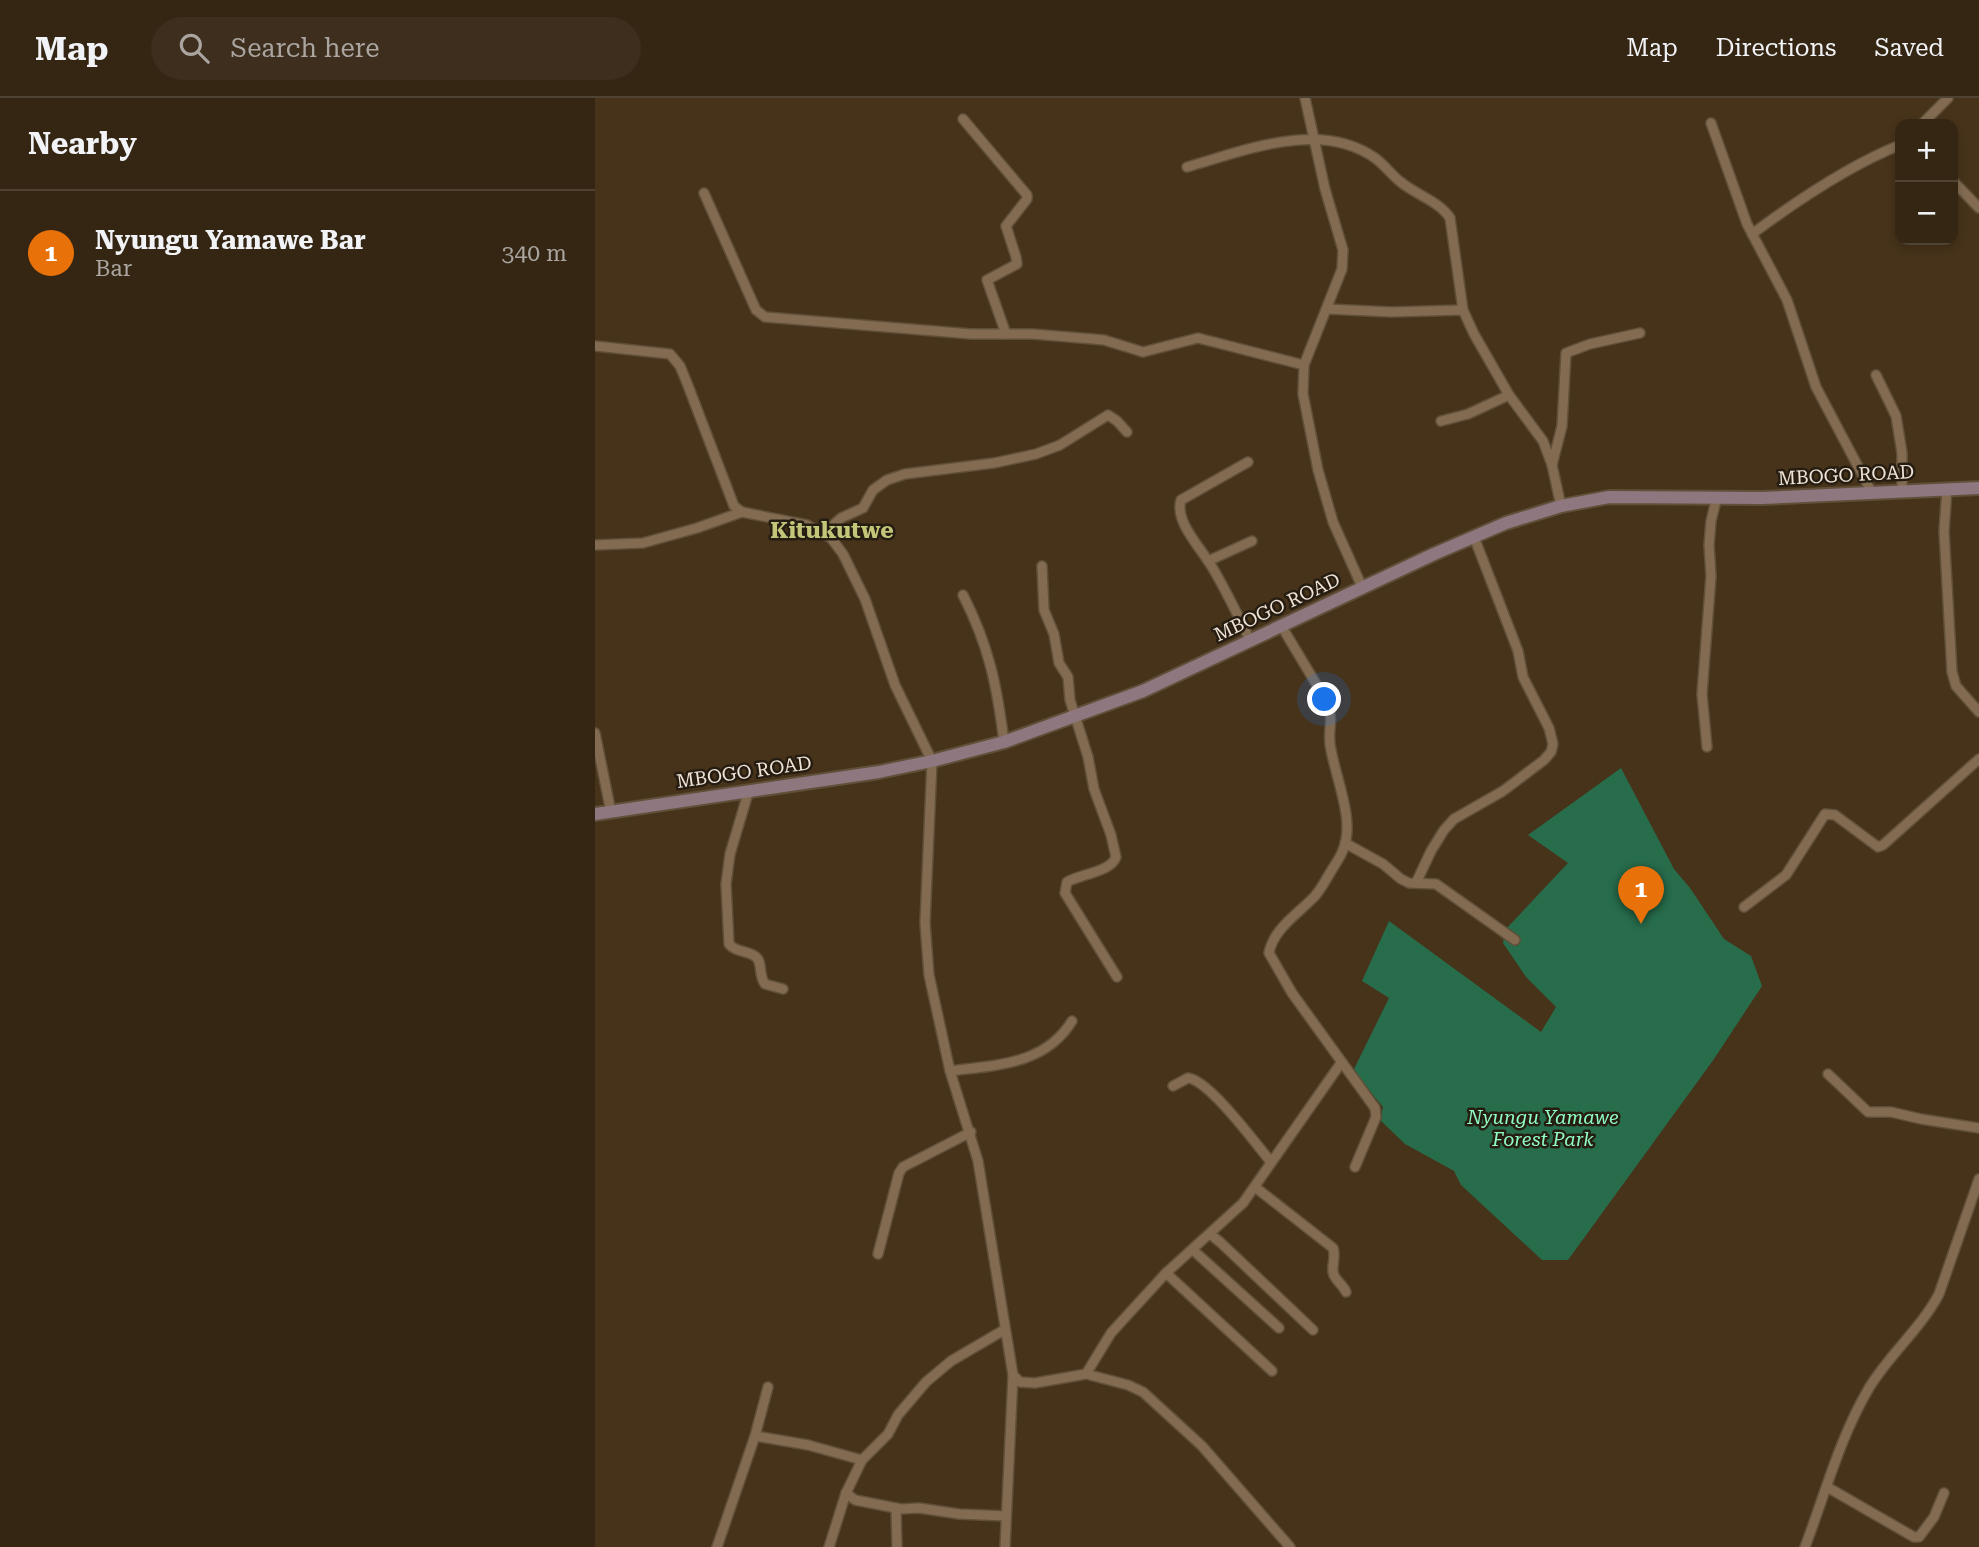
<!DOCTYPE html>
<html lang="en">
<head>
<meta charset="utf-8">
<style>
  :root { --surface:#352614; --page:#3d2e1d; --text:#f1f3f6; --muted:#aaa5a0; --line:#4f4334; --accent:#bbc044 }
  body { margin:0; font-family:"Roboto Serif",serif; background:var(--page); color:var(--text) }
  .controls { position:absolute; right:21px; top:21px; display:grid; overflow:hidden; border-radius:14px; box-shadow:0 4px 10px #0003 }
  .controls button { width:63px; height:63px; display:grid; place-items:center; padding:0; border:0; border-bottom:2px solid var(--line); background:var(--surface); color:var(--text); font:35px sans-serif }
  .you { position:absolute; left:730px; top:602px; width:24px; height:24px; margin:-18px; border:5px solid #fff; border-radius:50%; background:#1a73e8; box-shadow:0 0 0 10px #1a73e833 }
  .badge { display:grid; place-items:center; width:46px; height:46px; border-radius:50%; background:var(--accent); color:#fff; font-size:23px; font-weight:700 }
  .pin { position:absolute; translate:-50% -58px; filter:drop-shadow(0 2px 4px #0008) }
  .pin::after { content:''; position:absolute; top:37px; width:24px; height:21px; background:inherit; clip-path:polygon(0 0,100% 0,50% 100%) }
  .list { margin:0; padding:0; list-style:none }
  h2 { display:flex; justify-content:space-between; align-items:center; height:91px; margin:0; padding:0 28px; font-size:30px }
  h2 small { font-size:23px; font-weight:400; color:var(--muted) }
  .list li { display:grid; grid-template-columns:46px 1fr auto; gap:21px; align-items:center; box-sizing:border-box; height:126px; padding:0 28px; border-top:2px solid var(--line) }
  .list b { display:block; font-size:26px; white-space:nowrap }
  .list p { margin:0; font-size:23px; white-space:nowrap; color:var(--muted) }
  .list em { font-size:23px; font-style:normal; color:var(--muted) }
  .icon { flex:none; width:38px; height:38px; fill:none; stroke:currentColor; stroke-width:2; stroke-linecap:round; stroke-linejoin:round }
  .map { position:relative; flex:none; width:1384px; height:1449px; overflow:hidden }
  header { display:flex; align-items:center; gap:42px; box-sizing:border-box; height:98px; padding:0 35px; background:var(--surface); border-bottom:2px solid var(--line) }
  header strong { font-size:33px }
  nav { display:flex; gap:38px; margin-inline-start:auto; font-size:24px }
  .search { width:490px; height:63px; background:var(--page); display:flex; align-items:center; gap:18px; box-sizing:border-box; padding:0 24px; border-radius:38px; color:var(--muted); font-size:26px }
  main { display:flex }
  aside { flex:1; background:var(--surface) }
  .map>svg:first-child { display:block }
  .green { fill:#276c4b }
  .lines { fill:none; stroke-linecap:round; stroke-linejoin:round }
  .street-casing { stroke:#604f39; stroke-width:12 }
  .secondary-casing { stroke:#604f39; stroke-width:16 }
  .street { stroke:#826b51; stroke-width:9 }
  .secondary { stroke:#8e777f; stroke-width:12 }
  .labels { text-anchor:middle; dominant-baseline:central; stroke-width:5; stroke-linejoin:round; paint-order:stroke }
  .street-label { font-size:19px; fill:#f0e3d5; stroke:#261d12 }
  .park-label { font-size:19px; font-style:italic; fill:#8ffcc2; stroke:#261d12 }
  .quarter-label { font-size:23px; font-weight:bold; fill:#c1c679; stroke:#261d12 }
</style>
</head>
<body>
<header>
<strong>Map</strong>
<div class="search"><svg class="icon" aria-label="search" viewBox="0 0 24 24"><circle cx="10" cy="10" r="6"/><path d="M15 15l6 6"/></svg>Search here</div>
<nav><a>Map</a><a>Directions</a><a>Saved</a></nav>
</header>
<main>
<aside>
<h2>Nearby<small></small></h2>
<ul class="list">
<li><span class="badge" style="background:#e8710a">1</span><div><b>Nyungu Yamawe Bar</b><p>Bar</p></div><em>340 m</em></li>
</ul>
</aside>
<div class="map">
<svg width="1384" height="1449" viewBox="0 0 1384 1449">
  <rect width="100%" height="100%" fill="#47331a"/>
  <!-- green -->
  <path class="green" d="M1026 670 1079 771 1095 790 1129 841 1156 858 1167 888 1119 961 973 1162H947L866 1087 859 1073 810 1046 785 1022 788 1009 758 973 794 900 767 883 794 823 946 934 961 909 931 879 908 845 910 832 973 765 933 737Z"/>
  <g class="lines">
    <defs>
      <g id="street">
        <path d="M710 0 730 91 748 152 747 171 709 267 708 296 723 372 738 424 768 491"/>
        <path d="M368 21 432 97V101L411 128 421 159 422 166 392 182 411 236"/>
        <path d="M1116 25 1152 126 1192 202 1221 289 1276 393"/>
        <path d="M1327 26 1353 0"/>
        <path d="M592 69C649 53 725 21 780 60 790 67 797 78 807 85 822 97 845 104 855 120L868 212 879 236 914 297 948 343 957 367 966 408"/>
        <path d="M1358 83 1384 110"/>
        <path d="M109 95 161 212 170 219 376 236H437L498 241 509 242 548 254 603 240 709 267"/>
        <path d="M1157 136C1200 104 1255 67 1305 47"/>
        <path d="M732 211 796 214 868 212"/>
        <path d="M0 248 75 256 85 268 92 285 139 408 147 414 212 427 236 440 248 456 270 501 300 587 337 663 330 825 334 877 355 973 383 1063 418 1277 425 1284 440 1285 491 1276 533 1287 548 1294 607 1348 695 1449"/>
        <path d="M1281 277 1301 318 1307 355V392"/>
        <path d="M846 323 873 316 914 297"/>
        <path d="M653 364 586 402C579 424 607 451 617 469 631 492 643 518 655 542"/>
        <path d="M957 367 967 328 971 255 995 246 1045 235"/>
        <path d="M1352 391 1349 433 1357 574 1361 588 1384 614"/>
        <path d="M228 436 246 420 268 410 278 392 292 382 310 376 399 365 441 356 465 347 513 317 522 323 532 334"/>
        <path d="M0 447 48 445 102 430 147 414"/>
        <path d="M613 463 657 443"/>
        <path d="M447 468 449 512 459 536 464 565 473 579 475 602 493 659 499 691 516 737 521 759C516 774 485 776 472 784L470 795 522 879"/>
        <path d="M368 497C394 548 402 588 409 644"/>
        <path d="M687 529 732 604C739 625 733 628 735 646 739 677 761 722 748 752 745 760 739 768 735 775 730 783 726 791 720 798 704 815 678 831 674 855L697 895 780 1010 781 1019 760 1069"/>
        <path d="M0 635 16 714"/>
        <path d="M1112 649 1107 596 1116 478 1114 447 1116 423 1122 399"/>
        <path d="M154 692 135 756 131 786 134 846C141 855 153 852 161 859 168 865 163 877 170 886L188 891"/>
        <path d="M750 745 788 766 806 781 814 785 841 786 920 842"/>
        <path d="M821 785 836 753 849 732 859 721 908 693 949 662 956 654 958 646 954 630 928 579 923 553 879 439"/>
        <path d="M1149 809 1191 777 1230 716 1240 717 1283 749 1288 747 1384 661"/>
        <path d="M355 973C401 967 450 967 477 923"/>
        <path d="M1233 976 1273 1014H1296L1326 1021 1384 1030"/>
        <path d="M578 988 593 980C614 982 661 1046 676 1064"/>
        <path d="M660 1089 738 1150C741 1159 737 1165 738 1174 739 1182 748 1186 751 1194"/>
        <path d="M615 1136 625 1144 718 1232"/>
        <path d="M598 1152 684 1230"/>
        <path d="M283 1156 304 1075 308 1069 376 1034"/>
        <path d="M571 1175 677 1273"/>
        <path d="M491 1276 516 1235 571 1175 648 1105 746 965"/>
        <path d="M160 1338 213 1347 267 1362"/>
        <path d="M1232 1389 1319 1439H1324L1339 1419 1349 1395"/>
        <path d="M251 1395 260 1402 306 1411 324 1410 364 1416 411 1418"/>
        <path d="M301 1410 302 1449"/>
        <path d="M122 1449 160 1338 173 1289"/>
        <path d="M234 1449 251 1395 267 1362 293 1336 303 1317 331 1284 356 1263 409 1232"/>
        <path d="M410 1449 418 1277"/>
        <path d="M1210 1449C1230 1396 1245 1339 1274 1290 1294 1257 1327 1229 1344 1196L1384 1081"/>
      </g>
      <path id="secondary" d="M0 716 284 674 337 663 409 644 548 593 839 456 911 425 966 408 1014 399 1167 400 1384 390"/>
    </defs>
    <!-- street casing -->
    <use href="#street" class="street-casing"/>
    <!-- secondary casing -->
    <use href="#secondary" class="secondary-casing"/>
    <!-- street -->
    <use href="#street" class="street"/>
    <!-- secondary -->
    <use href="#secondary" class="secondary"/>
  </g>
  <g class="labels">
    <!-- street labels -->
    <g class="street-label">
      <text transform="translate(1251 377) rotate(-3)">MBOGO ROAD</text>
      <text transform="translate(682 509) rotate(-25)">MBOGO ROAD</text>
      <text transform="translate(149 674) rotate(-8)">MBOGO ROAD</text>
    </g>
    <!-- park labels -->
    <g class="park-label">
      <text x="948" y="1019">Nyungu Yamawe<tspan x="948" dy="22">Forest Park</tspan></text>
    </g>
    <!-- quarter labels -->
    <g class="quarter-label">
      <text x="237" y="432">Kitukutwe</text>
    </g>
  </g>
</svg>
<div class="controls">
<button>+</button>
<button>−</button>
</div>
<div class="you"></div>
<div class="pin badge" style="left:1046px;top:826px;background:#e8710a">1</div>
</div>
</main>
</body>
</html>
